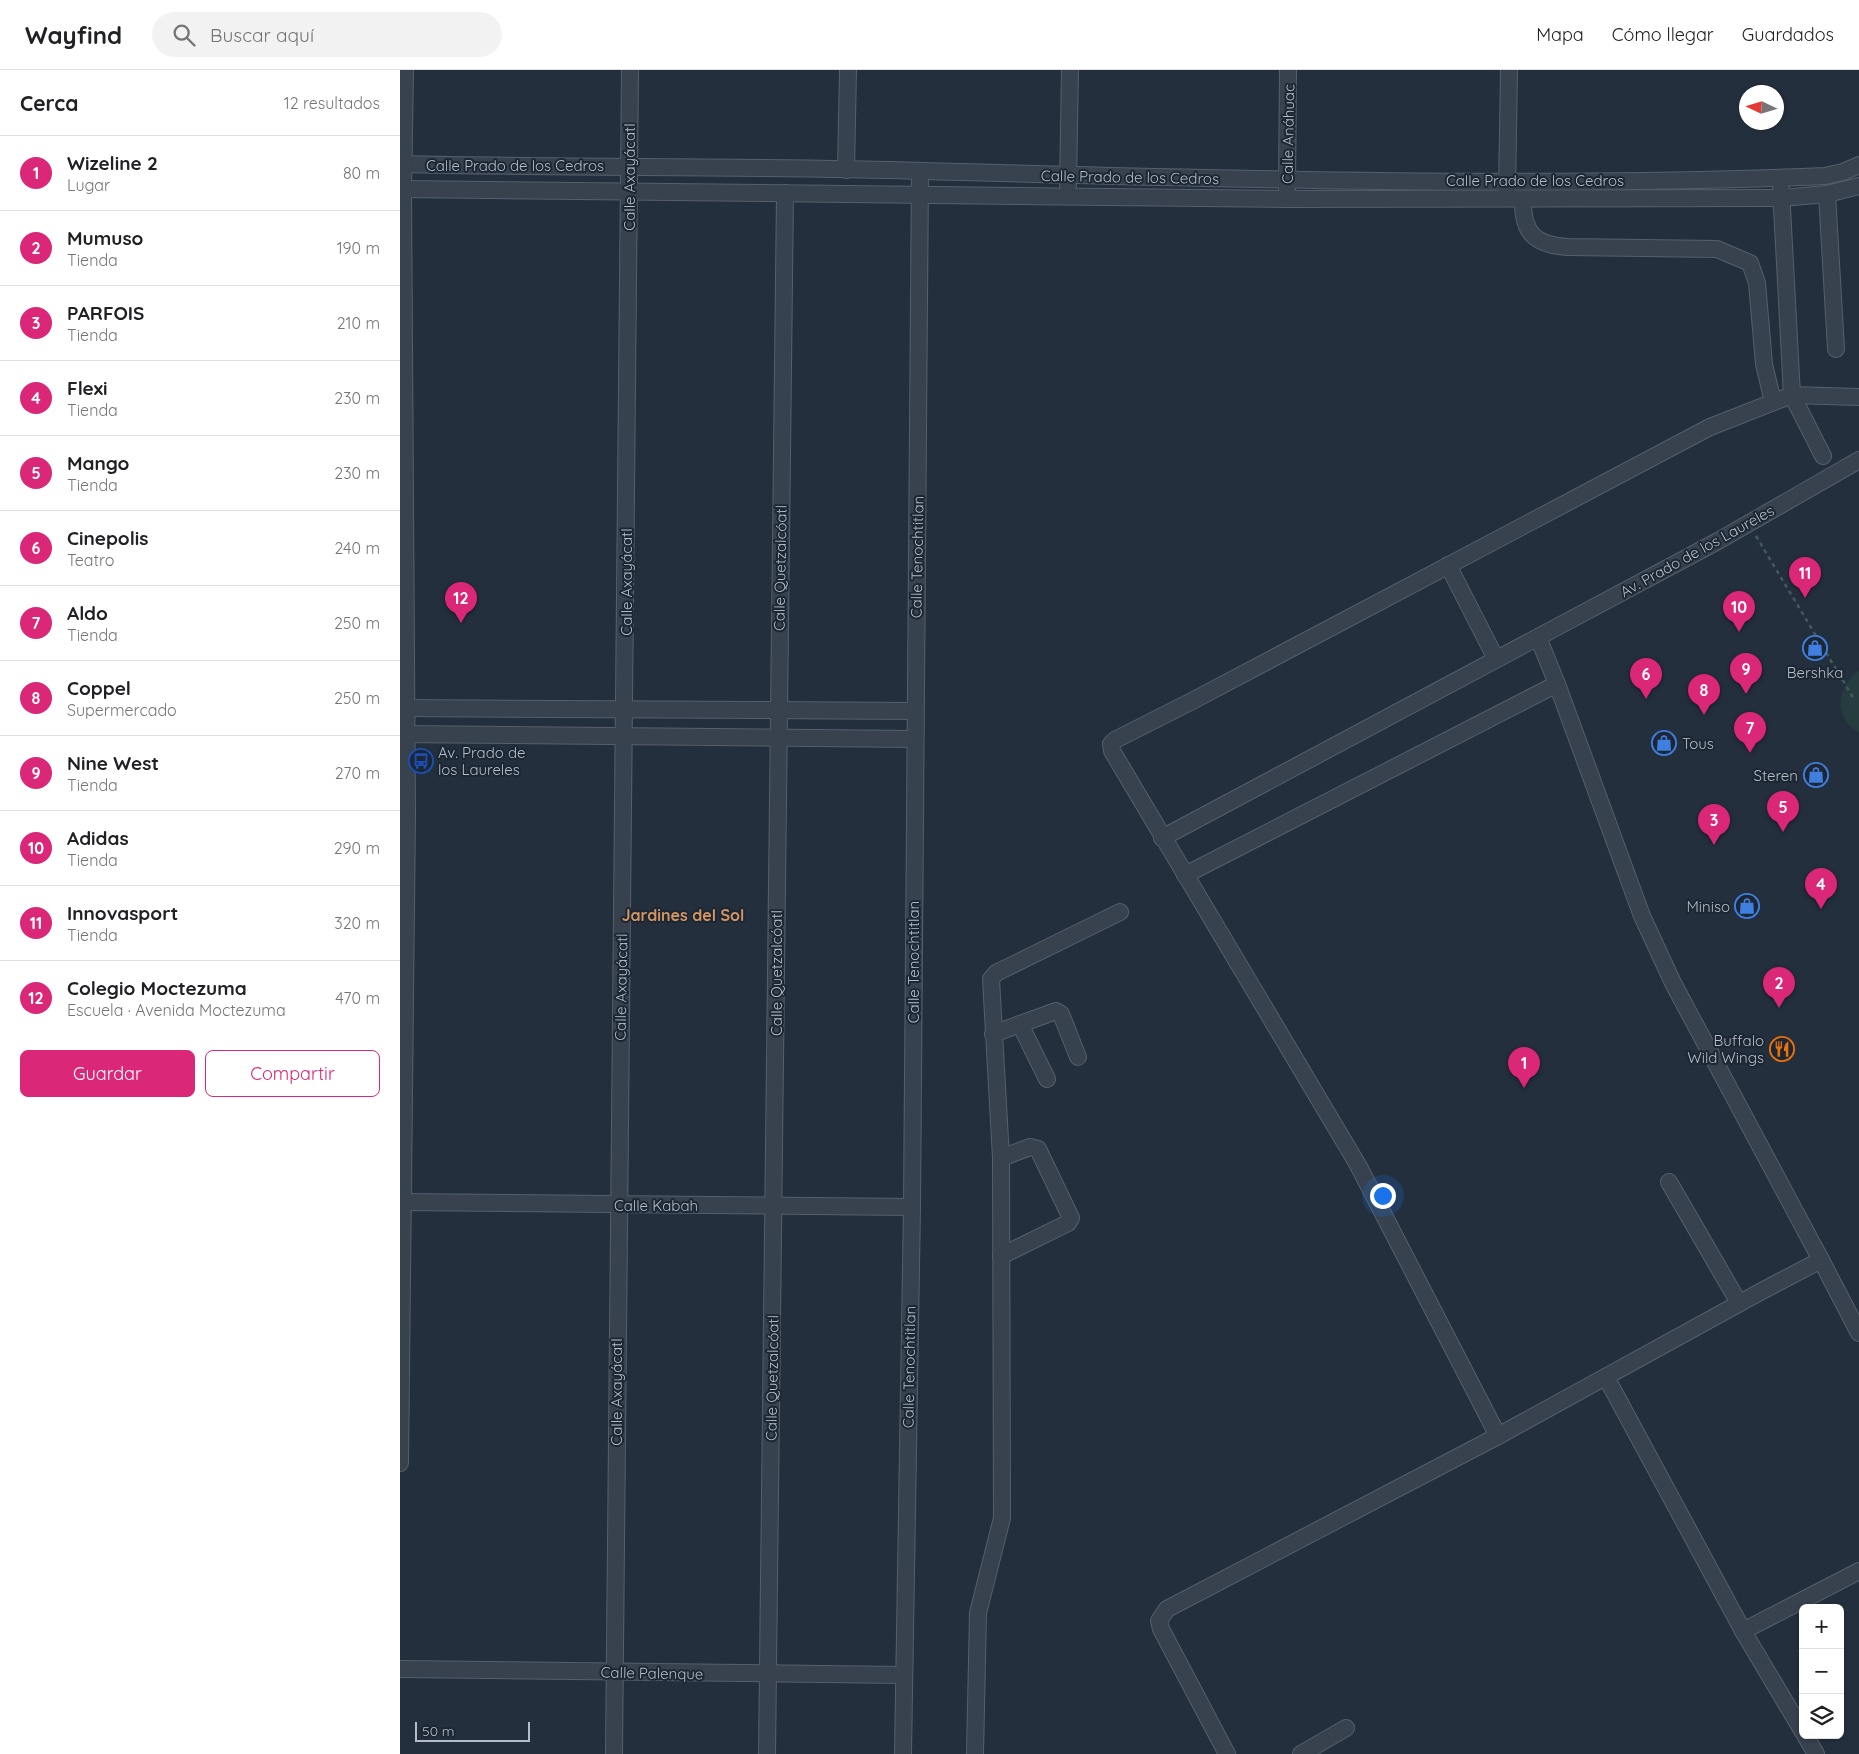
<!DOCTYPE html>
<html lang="es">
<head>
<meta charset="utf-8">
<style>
  :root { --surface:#fff; --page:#f2f2f2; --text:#202124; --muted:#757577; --line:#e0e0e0; --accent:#db2777 }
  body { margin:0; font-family:Quicksand,sans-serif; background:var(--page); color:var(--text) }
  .controls { position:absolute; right:15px; bottom:15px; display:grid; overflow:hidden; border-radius:8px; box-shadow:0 1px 4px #0004 }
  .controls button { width:45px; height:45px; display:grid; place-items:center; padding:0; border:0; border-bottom:1px solid var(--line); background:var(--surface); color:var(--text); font:25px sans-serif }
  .compass { position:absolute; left:1339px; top:15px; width:45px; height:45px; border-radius:50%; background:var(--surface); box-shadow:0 1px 4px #0004; rotate:274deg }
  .scale { position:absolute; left:15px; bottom:12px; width:115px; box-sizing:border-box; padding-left:5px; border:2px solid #b4bcc9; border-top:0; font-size:14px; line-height:18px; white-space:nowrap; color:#b4bcc9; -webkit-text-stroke:4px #1d2633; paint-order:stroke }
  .you { position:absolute; left:982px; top:1125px; width:18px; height:18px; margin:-12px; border:4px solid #fff; border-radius:50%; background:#1a73e8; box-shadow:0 0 0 8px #1a73e833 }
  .badge { display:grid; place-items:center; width:32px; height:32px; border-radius:50%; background:var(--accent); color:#fff; font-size:16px; font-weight:700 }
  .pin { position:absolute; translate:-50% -41px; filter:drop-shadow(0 1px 2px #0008) }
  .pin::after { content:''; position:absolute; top:26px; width:18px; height:15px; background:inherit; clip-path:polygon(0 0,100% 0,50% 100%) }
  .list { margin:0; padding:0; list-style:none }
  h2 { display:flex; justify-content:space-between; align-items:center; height:65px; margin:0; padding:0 20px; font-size:21px }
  h2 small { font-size:16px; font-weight:400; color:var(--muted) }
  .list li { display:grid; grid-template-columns:32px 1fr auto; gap:15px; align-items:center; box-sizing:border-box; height:75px; padding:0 20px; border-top:1px solid var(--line) }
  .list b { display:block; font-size:19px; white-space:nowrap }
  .list p { margin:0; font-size:16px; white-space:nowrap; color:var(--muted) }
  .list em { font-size:16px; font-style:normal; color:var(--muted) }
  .actions { display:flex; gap:10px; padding:15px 20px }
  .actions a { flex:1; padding:11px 0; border:1px solid var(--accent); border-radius:8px; text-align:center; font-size:18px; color:var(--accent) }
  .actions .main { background:var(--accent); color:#fff }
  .icon { flex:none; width:28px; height:28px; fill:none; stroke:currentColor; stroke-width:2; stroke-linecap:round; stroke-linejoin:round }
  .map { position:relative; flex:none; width:1459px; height:1684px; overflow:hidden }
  header { display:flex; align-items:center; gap:30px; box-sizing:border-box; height:70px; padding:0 25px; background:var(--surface); border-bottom:1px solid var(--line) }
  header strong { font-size:24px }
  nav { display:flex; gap:28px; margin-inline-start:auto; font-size:18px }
  .search { width:350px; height:45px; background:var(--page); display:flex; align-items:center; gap:12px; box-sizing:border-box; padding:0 18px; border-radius:28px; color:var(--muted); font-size:19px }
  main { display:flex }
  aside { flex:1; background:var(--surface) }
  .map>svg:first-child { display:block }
  .green { fill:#263c3f }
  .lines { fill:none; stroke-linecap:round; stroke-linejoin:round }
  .minor-casing { stroke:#565f6c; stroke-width:18 }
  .path { stroke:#44595c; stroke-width:2.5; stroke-dasharray:4 4; stroke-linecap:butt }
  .minor { stroke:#38414e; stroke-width:16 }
  .labels { text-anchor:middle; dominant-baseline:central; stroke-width:4; stroke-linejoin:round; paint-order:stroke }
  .street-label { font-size:15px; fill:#b4bcc9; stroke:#1d2633 }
  .poi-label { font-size:15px; fill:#b4bcc9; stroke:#1d2633; text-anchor:end }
  .neighbourhood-label { font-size:16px; font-weight:bold; fill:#d59563; stroke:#1d2633 }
</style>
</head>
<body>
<header>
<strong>Wayfind</strong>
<div class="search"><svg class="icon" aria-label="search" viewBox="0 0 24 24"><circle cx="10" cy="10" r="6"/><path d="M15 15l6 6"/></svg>Buscar aquí</div>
<nav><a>Mapa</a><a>Cómo llegar</a><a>Guardados</a></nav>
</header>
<main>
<aside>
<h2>Cerca<small>12 resultados</small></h2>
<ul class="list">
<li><span class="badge">1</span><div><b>Wizeline 2</b><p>Lugar</p></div><em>80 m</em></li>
<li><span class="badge">2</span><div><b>Mumuso</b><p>Tienda</p></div><em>190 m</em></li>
<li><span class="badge">3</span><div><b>PARFOIS</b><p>Tienda</p></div><em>210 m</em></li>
<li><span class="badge">4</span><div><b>Flexi</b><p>Tienda</p></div><em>230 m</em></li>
<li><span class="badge">5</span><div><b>Mango</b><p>Tienda</p></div><em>230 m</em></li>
<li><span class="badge">6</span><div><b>Cinepolis</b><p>Teatro</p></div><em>240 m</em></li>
<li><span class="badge">7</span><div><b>Aldo</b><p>Tienda</p></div><em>250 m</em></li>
<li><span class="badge">8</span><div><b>Coppel</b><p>Supermercado</p></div><em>250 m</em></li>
<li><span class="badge">9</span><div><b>Nine West</b><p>Tienda</p></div><em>270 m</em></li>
<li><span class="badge">10</span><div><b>Adidas</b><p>Tienda</p></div><em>290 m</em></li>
<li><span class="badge">11</span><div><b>Innovasport</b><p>Tienda</p></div><em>320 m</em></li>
<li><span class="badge">12</span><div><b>Colegio Moctezuma</b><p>Escuela · Avenida Moctezuma</p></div><em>470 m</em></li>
</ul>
<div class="actions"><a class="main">Guardar</a><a>Compartir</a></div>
</aside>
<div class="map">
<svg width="1459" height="1684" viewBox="0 0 1459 1684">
  <rect width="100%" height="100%" fill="#242f3e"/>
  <!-- green -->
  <path class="green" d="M1459 600V663C1432 647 1437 617 1459 600Z"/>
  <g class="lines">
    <defs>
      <g id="minor">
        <path d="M0 94C174 98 349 96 523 101 823 109 1125 118 1425 106L1443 102 1459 95"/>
        <path d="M446 100 448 0"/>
        <path d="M668 115 670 0"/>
        <path d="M0 119 887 129 1382 128 1427 124 1459 116"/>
        <path d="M1381 119 1392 325 1423 386"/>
        <path d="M887 120 888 0"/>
        <path d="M1107 122 1109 0"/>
        <path d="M1427 124 1436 279"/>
        <path d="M1123 129C1122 163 1135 175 1168 177L1317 179 1350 193 1357 213 1364 294 1373 332"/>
        <path d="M1048 495 1096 589"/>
        <path d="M1138 567 1157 614"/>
        <path d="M0 638 515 641"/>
        <path d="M0 664 515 669"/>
        <path d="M762 768 1318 471 1459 390"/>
        <path d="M785 805 1157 614 1242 846 1273 913 1421 1190 1360 1222 1098 1366 767 1539 759 1551 761 1559 827 1684"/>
        <path d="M620 954 647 1009"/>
        <path d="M593 964 656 941 661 944 678 987"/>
        <path d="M601 1088 630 1077 638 1079 671 1148 668 1153 601 1186"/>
        <path d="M1269 1112 1339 1233"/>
        <path d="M0 1132 512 1137"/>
        <path d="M1421 1190 1459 1263"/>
        <path d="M1206 1307 1343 1561 1403 1662"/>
        <path d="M1098 1366 958 1095 712 681 711 674 715 670 794 630 1310 357 1392 325 1459 327"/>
        <path d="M0 1393 7 743 3 120 5 0"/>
        <path d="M1343 1561 1459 1501"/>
        <path d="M0 1599 504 1605"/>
        <path d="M1405 1665 1416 1684"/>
        <path d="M214 1684 230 0"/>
        <path d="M367 1684 385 123"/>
        <path d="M503 1684 512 1137 520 101"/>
        <path d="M575 1684 578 1543 602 1448 601 1088 591 909 596 903 720 842"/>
        <path d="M901 1684 946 1658"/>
      </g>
    </defs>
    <!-- minor casing -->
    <use href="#minor" class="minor-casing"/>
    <!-- path -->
    <path class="path" d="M1356 466 1454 629"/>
    <!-- minor -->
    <use href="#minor" class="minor"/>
  </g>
  <!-- icons -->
  <defs>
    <symbol id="shop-ring" viewBox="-11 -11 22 22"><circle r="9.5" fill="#1d2633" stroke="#3f7fe0" stroke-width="1.5"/><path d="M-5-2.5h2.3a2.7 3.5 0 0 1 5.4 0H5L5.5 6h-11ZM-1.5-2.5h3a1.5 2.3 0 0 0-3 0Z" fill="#3f7fe0"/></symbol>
    <symbol id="bus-ring" viewBox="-11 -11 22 22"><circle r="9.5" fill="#1d2633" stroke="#1a4fb4" stroke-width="1.5"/><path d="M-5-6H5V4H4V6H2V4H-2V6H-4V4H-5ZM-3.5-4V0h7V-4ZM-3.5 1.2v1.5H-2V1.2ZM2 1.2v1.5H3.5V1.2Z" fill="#1a4fb4"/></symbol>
    <symbol id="restaurant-ring" viewBox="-11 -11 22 22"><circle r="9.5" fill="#1d2633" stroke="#e8710a" stroke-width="1.5"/><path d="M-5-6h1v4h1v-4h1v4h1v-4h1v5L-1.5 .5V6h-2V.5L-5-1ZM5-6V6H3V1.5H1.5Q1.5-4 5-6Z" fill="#e8710a"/></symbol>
  </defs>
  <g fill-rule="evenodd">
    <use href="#shop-ring" x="1401" y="564" width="28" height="28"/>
    <use href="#shop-ring" x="1250" y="659" width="28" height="28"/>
    <use href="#bus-ring" x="7" y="677" width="28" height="28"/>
    <use href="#shop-ring" x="1402" y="691" width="28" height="28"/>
    <use href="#shop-ring" x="1333" y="822" width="28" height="28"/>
    <use href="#restaurant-ring" x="1368" y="965" width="28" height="28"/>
  </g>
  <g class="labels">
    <!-- street labels -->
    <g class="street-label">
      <text transform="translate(888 64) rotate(-89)">Calle Anáhuac</text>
      <text x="115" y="95">Calle Prado de los Cedros</text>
      <text transform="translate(229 107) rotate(-90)">Calle Axayácatl</text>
      <text transform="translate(730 107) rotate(1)">Calle Prado de los Cedros</text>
      <text x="1135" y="110">Calle Prado de los Cedros</text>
      <text transform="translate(1297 481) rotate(-29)">Av. Prado de los Laureles</text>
      <text transform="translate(517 487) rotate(-89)">Calle Tenochtitlan</text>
      <text transform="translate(380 498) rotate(-89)">Calle Quetzalcóatl</text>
      <text transform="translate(226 512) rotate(-90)">Calle Axayácatl</text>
      <text transform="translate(513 892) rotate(-90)">Calle Tenochtitlan</text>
      <text transform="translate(376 903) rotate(-90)">Calle Quetzalcóatl</text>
      <text transform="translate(221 917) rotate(-89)">Calle Axayácatl</text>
      <text x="256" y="1135">Calle Kabah</text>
      <text transform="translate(509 1297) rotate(-89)">Calle Tenochtitlan</text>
      <text transform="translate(372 1308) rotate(-89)">Calle Quetzalcóatl</text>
      <text transform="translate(216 1322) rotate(-90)">Calle Axayácatl</text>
      <text transform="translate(252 1603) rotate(1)">Calle Palenque</text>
    </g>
    <!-- poi labels -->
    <g class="poi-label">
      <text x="1415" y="602" text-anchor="middle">Bershka</text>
      <text x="1282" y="673" text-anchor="start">Tous</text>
      <text x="38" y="682" text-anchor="start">Av. Prado de<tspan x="38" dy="17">los Laureles</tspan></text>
      <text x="1398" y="705">Steren</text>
      <text x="1330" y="836">Miniso</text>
      <text x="1364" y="970">Buffalo<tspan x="1364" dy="17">Wild Wings</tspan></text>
    </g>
    <!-- neighbourhood labels -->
    <g class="neighbourhood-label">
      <text x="283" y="845">Jardines del Sol</text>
    </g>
  </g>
</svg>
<div class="controls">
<button>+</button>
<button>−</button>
<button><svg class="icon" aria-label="layers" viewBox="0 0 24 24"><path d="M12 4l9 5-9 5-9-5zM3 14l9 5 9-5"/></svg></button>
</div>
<svg class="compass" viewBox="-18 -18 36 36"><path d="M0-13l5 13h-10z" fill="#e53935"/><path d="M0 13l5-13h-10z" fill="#757577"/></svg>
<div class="scale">50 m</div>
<div class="you"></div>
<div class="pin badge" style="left:1124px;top:1018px">1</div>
<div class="pin badge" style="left:1379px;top:938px">2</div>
<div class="pin badge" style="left:1314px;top:775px">3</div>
<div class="pin badge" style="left:1421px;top:839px">4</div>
<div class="pin badge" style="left:1383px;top:762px">5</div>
<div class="pin badge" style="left:1246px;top:629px">6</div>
<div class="pin badge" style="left:1350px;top:683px">7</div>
<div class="pin badge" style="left:1304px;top:645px">8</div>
<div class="pin badge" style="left:1346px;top:624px">9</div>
<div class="pin badge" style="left:1339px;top:562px">10</div>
<div class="pin badge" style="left:1405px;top:528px">11</div>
<div class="pin badge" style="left:61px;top:553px">12</div>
</div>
</main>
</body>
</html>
